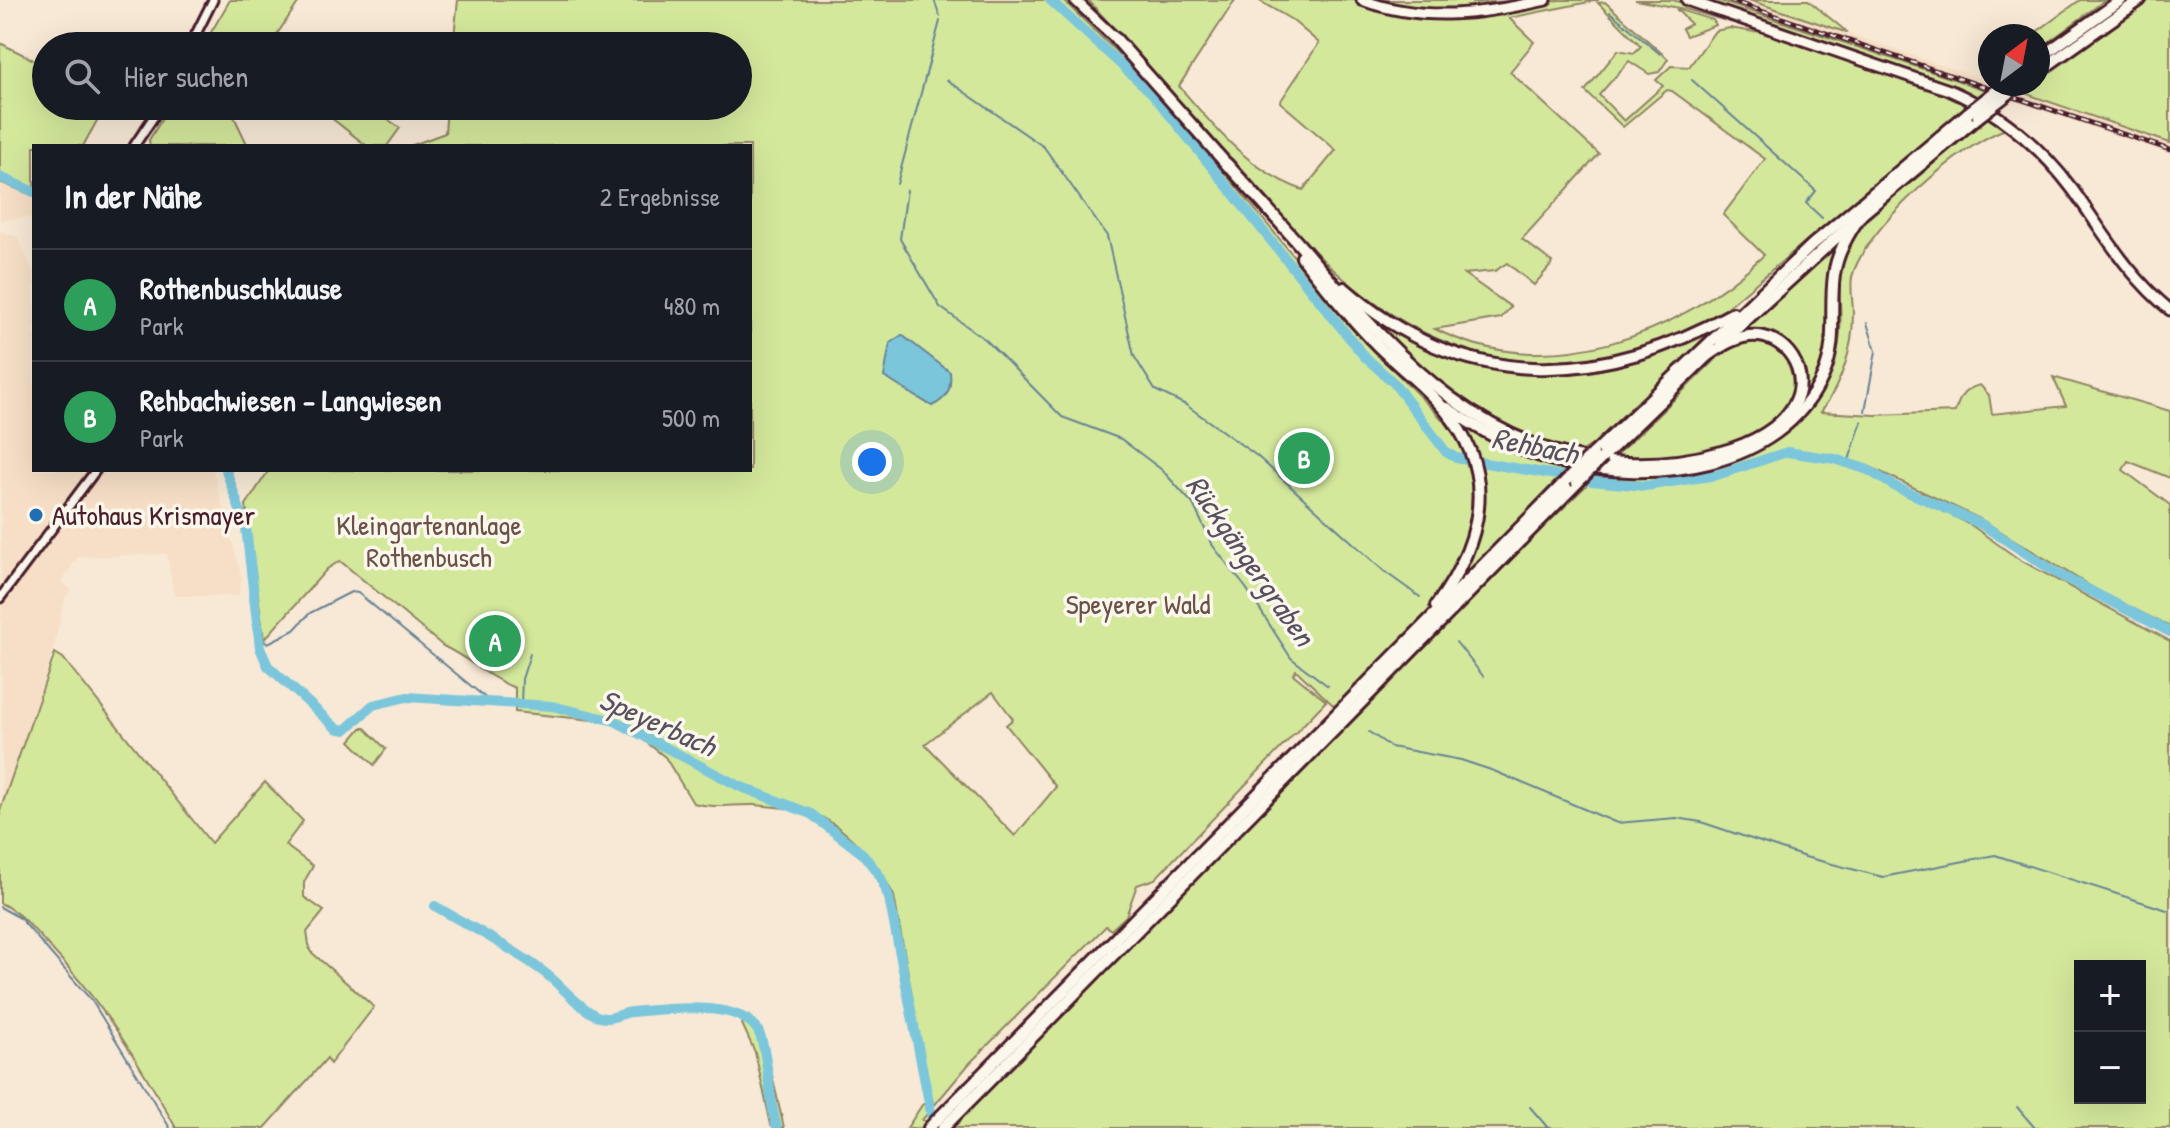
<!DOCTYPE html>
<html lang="de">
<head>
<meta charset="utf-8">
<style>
  :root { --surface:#171b24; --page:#20242c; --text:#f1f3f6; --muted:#9ea1a6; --line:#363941; --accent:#ea580c }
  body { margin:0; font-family:"Patrick Hand",sans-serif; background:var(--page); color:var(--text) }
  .controls { position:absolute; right:24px; bottom:24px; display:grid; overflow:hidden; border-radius:0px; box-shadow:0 8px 32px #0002 }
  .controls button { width:72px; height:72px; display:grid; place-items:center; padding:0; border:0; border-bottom:2px solid var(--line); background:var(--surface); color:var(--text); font:40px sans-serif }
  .compass { position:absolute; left:1978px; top:24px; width:72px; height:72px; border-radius:50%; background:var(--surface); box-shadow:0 8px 32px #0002; rotate:32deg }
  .you { position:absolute; left:872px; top:462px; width:28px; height:28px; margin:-20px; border:6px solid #fff; border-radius:50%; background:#1a73e8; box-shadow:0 0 0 12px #1a73e833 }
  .badge { display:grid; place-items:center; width:52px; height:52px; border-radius:50%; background:var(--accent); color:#fff; font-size:26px; font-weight:700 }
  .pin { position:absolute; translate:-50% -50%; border:4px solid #fff; box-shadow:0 2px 8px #0006 }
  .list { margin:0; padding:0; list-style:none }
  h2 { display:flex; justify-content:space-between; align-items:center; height:104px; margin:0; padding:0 32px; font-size:34px }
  h2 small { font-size:26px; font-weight:400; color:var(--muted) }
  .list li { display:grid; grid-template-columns:52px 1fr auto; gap:24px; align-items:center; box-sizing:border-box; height:112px; padding:0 32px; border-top:2px solid var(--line) }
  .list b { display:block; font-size:30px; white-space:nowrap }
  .list p { margin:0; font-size:26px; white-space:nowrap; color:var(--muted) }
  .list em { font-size:26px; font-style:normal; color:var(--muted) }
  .icon { flex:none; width:44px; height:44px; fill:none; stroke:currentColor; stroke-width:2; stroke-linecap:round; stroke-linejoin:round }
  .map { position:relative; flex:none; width:2170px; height:1128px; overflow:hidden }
  .search { position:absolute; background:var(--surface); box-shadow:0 8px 32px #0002; left:32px; top:32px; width:720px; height:88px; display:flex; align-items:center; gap:20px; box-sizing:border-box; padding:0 28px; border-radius:44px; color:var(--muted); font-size:30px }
  .panel { position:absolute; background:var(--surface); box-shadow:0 8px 32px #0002; left:32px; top:144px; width:720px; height:328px; border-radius:0px }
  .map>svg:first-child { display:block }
  .built { fill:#f6dfc6 }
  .green { fill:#d4e89c; stroke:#8f8464; stroke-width:2; fill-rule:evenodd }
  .water { fill:#7cc6dc; stroke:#688395; stroke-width:2 }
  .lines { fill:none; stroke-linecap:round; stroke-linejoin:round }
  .stream { stroke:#688395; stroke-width:2 }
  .river { stroke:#7cc6dc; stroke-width:10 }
  .minor-casing { stroke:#4a1f2b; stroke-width:13 }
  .major-casing { stroke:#4a1f2b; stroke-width:15 }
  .highway-casing { stroke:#4a1f2b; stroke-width:16 }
  .minor { stroke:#fbf7ec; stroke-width:7 }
  .major { stroke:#fbf7ec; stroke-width:9 }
  .highway { stroke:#fbf7ec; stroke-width:10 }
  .rail-casing { stroke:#4a1f2b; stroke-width:5 }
  .rail { stroke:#fbf7ec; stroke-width:2; stroke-dasharray:6; stroke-linecap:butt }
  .highway-bridge-casing { stroke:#4a1f2b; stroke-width:16; stroke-linecap:butt }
  .highway-bridge { stroke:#fbf7ec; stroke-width:10 }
  .poi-dot { fill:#1f6fb2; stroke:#fbf7ec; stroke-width:3 }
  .labels { text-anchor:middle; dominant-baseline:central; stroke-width:7; stroke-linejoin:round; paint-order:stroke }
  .poi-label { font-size:28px; fill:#4a1f2b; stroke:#fbf7ec; text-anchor:start }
  .park-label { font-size:28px; fill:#6c5147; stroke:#fbf7ec }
  .water-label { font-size:30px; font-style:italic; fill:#595160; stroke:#fbf7ec }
</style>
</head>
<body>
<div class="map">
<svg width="2170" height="1128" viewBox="0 0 2170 1128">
  <rect width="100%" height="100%" fill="#f8e9d6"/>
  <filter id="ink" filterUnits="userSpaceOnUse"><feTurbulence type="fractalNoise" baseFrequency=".0125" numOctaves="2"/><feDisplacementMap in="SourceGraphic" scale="16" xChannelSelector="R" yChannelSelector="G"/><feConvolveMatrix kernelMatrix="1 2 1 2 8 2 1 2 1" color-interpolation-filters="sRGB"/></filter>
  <g filter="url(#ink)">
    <!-- built -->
    <g class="built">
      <path d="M1717 0H1749L1998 84 1989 91Z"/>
      <path d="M2021 92 2170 143V154L2012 100Z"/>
      <path d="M0 182 34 196V217L0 220Z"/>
      <path d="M0 231 18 237 34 274V470H213L242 578 238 596H174L167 554 78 557 62 581 71 590 65 598 52 654 2 811Z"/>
    </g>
    <!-- green -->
    <g class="green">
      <path d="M230 0H300L269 46H203Z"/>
      <path d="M458 0H1063L1156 90 1360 336 1446 423 1466 453 1475 498 1464 555 1469 559C1490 517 1475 476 1465 432L1468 429 1537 461 1567 469 1476 564 1490 580 1598 474C1696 489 1821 452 1839 342 1845 306 1831 274 1850 240 1869 205 1958 143 1992 115L2009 128C1962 142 1864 229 1852 277 1850 289 1853 302 1853 314 1853 351 1842 382 1821 412L1875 415 1955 412C1960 396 1964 389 1980 385L1989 395 1992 414 2066 406 2053 377 2170 411V478L2128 461 2123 470 2170 505V627L2100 592 1980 519 1868 466 1852 461 1851 464 1971 525 2020 560 2170 641V1128H950L1351 722 1296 670 1293 674 1326 701 1155 879 1137 885 1126 916 1111 930 1106 926 969 1064 922 1120 927 1122 921 1128H907L922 1105 931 1100 894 896C880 866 844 823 811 813 795 808 773 807 755 805 733 804 715 809 693 803L665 757 622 723 515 712V688C488 678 469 658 443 646L340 561 327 569 264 640 246 505 269 470H750V146H410L445 133 447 106H738V46H453ZM993 692 1013 719 1006 725 1056 787 1015 836 925 744ZM2080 966H2140V1098H2080Z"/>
      <path d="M1088 0H1235L1179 86C1215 128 1249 171 1303 190L1336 150 1280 102 1319 43 1292 20 1258 0H1356L1374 7 1462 18 1559 0H1599L1509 18 1534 42 1510 72 1599 154 1522 239 1553 263 1534 285 1507 263 1495 271 1464 274 1511 307 1501 318 1435 329C1547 385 1679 336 1764 255L1723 215 1765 159 1672 91 1667 90 1623 127 1585 91 1618 50 1634 53 1641 46 1598 3 1605 2 1668 59 1659 72 1649 74 1629 61 1599 95 1624 121 1663 86 1656 80 1671 66 1689 67 1715 31 1730 28 1754 32 1757 27 1971 102 1717 316C1572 397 1436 371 1319 256Z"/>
      <path d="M1381 0H1480L1471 3 1532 0C1482 11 1430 15 1381 0Z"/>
      <path d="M1635 0H1673L1747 23V27L1685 9Z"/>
      <path d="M1699 0H1717L1986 90 1977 97Z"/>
      <path d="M1750 0H1808L1848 33 1749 0Z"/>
      <path d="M2080 0H2105L2038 50V36H2031Z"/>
      <path d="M2150 0H2170V143L2021 92 2031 84H2038V79Z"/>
      <path d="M1676 9 1713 20 1716 25 1686 36 1682 29 1691 24Z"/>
      <path d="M0 43 46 66V106L104 108 83 146H34V196L0 182Z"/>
      <path d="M170 106H229L248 146H150L149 140Z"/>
      <path d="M316 106H369L400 128 387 146H367Z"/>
      <path d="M1839 242 1824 366 1796 410 1803 393 1787 345 1734 338Z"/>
      <path d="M1351 297 1418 341 1545 372 1600 370 1627 364 1715 327 1602 439 1577 454 1502 428 1431 381Z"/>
      <path d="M1756 340 1782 349C1786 355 1792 363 1795 370 1812 420 1722 450 1687 457 1662 461 1638 460 1613 459L1728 347Z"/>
      <path d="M55 653 63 658 211 843 265 782 303 821 285 845 313 866 304 882V897L324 911 307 932 310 951 374 1007 330 1064 327 1058 265 1128H176C138 1060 100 999 46 943 32 927 19 912 0 903V811Z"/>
      <path d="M361 728H365L386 749 374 765 350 741Z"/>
      <path d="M749 1016 763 1035 784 1128 771 1125 755 1052 742 1024Z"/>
    </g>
    <!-- water -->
    <path class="water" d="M902 335 950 372C952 389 947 399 932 406L884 377 890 343Z"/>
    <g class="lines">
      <!-- stream -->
      <g class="stream">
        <path d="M934 0 940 16"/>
        <path d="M1610 12 1660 54"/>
        <path d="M947 80 1044 147 1107 236 1134 356 1155 390 1186 405 1257 456 1385 572 1420 597"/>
        <path d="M1692 80 1816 191 1806 203 1822 218"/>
        <path d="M897 184 940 21"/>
        <path d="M907 190 900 239 940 307 986 340 1062 417 1121 439 1162 470 1193 504 1213 546 1246 588 1291 658 1328 686"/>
        <path d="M1865 411 1876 351 1867 323"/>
        <path d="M1848 463 1862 421"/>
        <path d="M260 640 268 643 294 630 310 613 351 592 358 593 493 704"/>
        <path d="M1456 642 1483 676"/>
        <path d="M521 703 522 679 530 654"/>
        <path d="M1369 732 1391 747 1461 760 1494 771 1617 823 1676 818 1701 822 1805 857 1883 877 1995 855 2170 911"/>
        <path d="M0 907 20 918 92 1001 170 1128"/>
        <path d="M1530 1107 1548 1128"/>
        <path d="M2017 1107 2035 1128"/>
      </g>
      <!-- river -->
      <g class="river">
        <path d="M1050 0 1152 93 1364 356 1394 383 1446 452 1456 458 1591 481 1645 486 1717 475 1787 452 1835 459 1868 470 1896 487 1981 524 2058 574 2170 632"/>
        <path d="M0 177 34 192"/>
        <path d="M226 470 246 528 260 648 268 666 336 728 345 730 373 705 407 697 552 706 615 721 739 786 811 814 863 854 880 876 889 898 934 1128"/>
        <path d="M435 906C472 928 511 947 545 973 562 986 578 1007 597 1016 610 1022 620 1013 632 1012 663 1009 750 997 761 1038 770 1067 768 1098 777 1128"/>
      </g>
      <defs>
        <g id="minor">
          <path d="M190 46 213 0"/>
          <path d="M134 146 161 106"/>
          <path d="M0 598 96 470"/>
        </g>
        <g id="major">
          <path d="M1075 0 1116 39"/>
          <path d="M1362 0C1424 23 1484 14 1546 0"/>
          <path d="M1687 0 1949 90C2000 112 2040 146 2073 190 2104 233 2128 276 2170 310"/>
        </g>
        <g id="highway">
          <path d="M1116 39 1229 167"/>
          <path d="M2038 59 2121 0"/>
          <path d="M2038 72 2140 0"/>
          <path d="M1227 164C1257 197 1287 230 1316 264 1400 360 1489 459 1627 463 1677 465 1765 453 1793 406 1813 374 1786 332 1749 336 1732 338 1719 348 1705 357"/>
          <path d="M1302 257C1326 288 1351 319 1378 346 1400 368 1425 386 1445 410 1499 474 1482 543 1436 606"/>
          <path d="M1344 288C1464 393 1599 388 1733 313"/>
          <path d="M1721 343 1861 215 1978 117"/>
          <path d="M1447 408C1482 432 1520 452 1561 462 1650 484 1780 471 1823 376 1838 342 1829 311 1834 275 1837 253 1848 234 1861 215"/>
          <path d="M1593 454 1812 245 1968 113"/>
          <path d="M1603 457 1709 354"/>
          <path d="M929 1128 1566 481"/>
          <path d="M943 1128 1577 483"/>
        </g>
      </defs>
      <!-- minor casing -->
      <use href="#minor" class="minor-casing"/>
      <!-- major casing -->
      <use href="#major" class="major-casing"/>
      <!-- highway casing -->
      <use href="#highway" class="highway-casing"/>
      <!-- minor -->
      <use href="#minor" class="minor"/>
      <!-- major -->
      <use href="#major" class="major"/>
      <!-- highway -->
      <use href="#highway" class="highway"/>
      <defs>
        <path id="rail" d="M1729 0 2170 150"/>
      </defs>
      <!-- rail casing -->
      <use href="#rail" class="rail-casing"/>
      <!-- rail -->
      <use href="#rail" class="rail"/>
      <defs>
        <g id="highway-bridge">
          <path d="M1968 113 2005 84"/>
          <path d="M1978 117 2021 84"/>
          <path d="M1566 481 1593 454"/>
          <path d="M1577 483 1603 457"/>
        </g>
      </defs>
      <!-- highway-bridge casing -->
      <use href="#highway-bridge" class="highway-bridge-casing"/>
      <!-- highway-bridge -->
      <use href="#highway-bridge" class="highway-bridge"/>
    </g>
  </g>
  <!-- markers -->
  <circle class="poi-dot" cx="36" cy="515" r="8"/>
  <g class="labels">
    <!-- poi labels -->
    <g class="poi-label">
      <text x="52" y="515">Autohaus Krismayer</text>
    </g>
    <!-- park labels -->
    <g class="park-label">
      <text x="429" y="525">Kleingartenanlage<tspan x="429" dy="32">Rothenbusch</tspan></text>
      <text x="1138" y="604">Speyerer Wald</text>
    </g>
    <!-- water labels -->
    <g class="water-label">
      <text transform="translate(1535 445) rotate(11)">Rehbach</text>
      <text transform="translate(1251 560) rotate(55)">Rückgängergraben</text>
      <text transform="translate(658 722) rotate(24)">Speyerbach</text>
    </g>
  </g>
</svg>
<div class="controls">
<button>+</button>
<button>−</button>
</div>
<svg class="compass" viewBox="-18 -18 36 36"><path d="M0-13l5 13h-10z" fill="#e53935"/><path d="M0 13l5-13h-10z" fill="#9ea1a6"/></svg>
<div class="you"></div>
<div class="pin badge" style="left:495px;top:641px;background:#2e9e5b">A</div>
<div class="pin badge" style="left:1304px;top:458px;background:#2e9e5b">B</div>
<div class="search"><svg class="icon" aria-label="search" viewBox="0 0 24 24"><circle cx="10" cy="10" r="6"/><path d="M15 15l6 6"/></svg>Hier suchen</div>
<section class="panel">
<h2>In der Nähe<small>2 Ergebnisse</small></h2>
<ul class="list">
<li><span class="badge" style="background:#2e9e5b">A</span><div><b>Rothenbuschklause</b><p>Park</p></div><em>480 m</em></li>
<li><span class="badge" style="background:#2e9e5b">B</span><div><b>Rehbachwiesen - Langwiesen</b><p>Park</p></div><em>500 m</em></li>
</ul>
</section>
</div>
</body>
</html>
